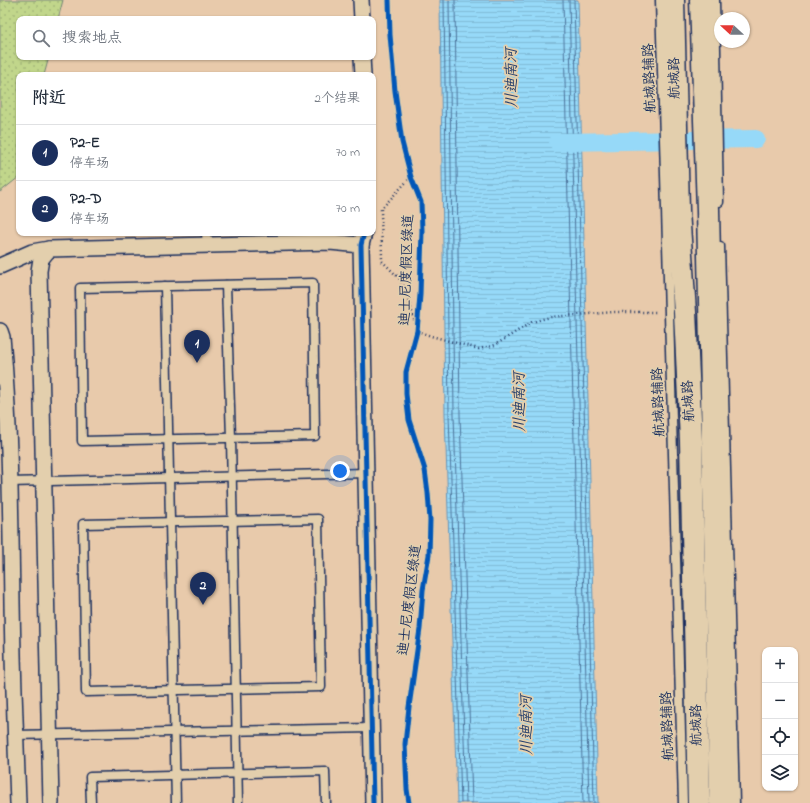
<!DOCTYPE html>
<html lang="zh">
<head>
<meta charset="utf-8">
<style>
  :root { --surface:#fff; --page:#f2f2f3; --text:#1f2937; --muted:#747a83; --line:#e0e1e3; --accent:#1b2f5e }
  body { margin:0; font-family:"Indie Flower","LXGW WenKai TC",sans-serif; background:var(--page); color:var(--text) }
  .controls { position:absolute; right:12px; bottom:12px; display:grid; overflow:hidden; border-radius:8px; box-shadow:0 1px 3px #0004 }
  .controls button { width:36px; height:36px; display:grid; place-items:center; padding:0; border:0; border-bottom:1px solid var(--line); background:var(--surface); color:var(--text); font:20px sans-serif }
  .compass { position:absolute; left:714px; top:12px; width:36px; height:36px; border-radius:50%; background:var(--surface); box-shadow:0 1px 3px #0004; rotate:291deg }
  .you { position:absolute; left:340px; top:471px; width:14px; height:14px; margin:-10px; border:3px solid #fff; border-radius:50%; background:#1a73e8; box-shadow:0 0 0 6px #1a73e833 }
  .badge { display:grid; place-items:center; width:26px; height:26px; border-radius:50%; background:var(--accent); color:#fff; font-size:13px; font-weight:700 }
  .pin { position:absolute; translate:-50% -33px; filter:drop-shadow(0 1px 2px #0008) }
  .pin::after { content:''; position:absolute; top:21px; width:14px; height:12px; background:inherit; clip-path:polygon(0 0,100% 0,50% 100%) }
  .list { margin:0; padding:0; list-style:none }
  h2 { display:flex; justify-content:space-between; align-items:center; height:52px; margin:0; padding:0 16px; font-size:17px }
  h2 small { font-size:13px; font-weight:400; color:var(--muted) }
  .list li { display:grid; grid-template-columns:26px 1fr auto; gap:12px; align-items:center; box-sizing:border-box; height:56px; padding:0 16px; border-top:1px solid var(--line) }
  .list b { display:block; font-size:15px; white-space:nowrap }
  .list p { margin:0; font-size:13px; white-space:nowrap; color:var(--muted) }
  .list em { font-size:13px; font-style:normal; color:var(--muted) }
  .icon { flex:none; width:22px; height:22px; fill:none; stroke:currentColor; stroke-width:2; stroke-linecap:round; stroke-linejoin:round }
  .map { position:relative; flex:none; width:810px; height:803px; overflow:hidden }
  .search { position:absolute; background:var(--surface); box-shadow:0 1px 3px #0004; left:16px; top:16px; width:360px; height:44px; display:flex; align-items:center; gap:10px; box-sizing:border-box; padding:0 14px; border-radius:8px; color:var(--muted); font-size:15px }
  .panel { position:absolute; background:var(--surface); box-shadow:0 1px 3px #0004; left:16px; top:72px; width:360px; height:164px; border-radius:8px }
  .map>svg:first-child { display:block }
  .grass { fill:url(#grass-dots); stroke:#6e8274 }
  .water { fill:url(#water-rules); stroke:#6595ba }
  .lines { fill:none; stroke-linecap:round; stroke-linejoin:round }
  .shore { stroke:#4c739c; stroke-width:1 }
  .canal { stroke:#96d9f8; stroke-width:18 }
  .lane-casing { stroke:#1b2f5e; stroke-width:11 }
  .street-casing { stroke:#1b2f5e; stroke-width:18 }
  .secondary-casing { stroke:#1b2f5e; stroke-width:25 }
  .path { stroke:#1b2f5e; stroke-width:2.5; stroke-dasharray:1 3; stroke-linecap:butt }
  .lane { stroke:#e3cfad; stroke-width:8 }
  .street { stroke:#e3cfad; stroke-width:15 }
  .secondary { stroke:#e3cfad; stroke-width:22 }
  .cycleway-casing { stroke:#e3cfad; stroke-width:8 }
  .cycleway { stroke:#0057b8; stroke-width:5 }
  .labels { text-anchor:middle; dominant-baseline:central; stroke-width:3.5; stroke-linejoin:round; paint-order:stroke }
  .street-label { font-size:14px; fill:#1b2f5e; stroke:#e3cfad }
  .water-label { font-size:15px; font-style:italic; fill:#27406d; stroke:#e3cfad }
</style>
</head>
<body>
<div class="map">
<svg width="810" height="803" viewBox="0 0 810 803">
  <defs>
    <pattern id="grass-dots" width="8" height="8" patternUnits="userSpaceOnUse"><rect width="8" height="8" fill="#c1d68b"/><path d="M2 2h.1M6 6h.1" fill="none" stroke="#a5b87a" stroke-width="1.8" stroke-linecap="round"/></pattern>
    <pattern id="water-rules" width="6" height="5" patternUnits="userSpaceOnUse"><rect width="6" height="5" fill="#96d9f8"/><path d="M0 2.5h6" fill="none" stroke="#81bbd7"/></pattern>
  </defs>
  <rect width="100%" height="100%" fill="#e8caab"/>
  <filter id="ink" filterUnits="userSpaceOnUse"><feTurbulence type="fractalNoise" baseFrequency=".025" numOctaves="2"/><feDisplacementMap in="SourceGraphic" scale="8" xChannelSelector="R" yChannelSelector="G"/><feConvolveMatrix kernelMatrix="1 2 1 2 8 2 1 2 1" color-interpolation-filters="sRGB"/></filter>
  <g filter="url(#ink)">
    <!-- grass -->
    <path class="grass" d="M0 0H63L58 19H19V57H49L44 75H19V177L0 192Z"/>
    <!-- water -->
    <path class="water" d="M440 0H578L598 803H457L445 414Z"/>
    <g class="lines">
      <!-- shore -->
      <g class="shore">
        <path d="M444 0 449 414 461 803"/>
        <path d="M449 0 454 414 466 803"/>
        <path d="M455 0 460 414 472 803"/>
        <path d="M563 0 583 803"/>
        <path d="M569 0 589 803"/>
        <path d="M574 0 594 803"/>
      </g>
      <!-- canal -->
      <path class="canal" d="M558 142 756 139"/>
      <defs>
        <g id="lane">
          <path d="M660 0 683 803"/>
          <path d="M715 0 719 202"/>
          <path d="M206 233 207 245"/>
          <path d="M720 246 735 803"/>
          <path d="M313 283 315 436 82 441 80 288Z"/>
          <path d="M226 285 231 438 238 803"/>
          <path d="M165 286 176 803"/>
          <path d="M10 482 366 473"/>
          <path d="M318 519 321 687 86 692 83 524Z"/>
          <path d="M15 735 371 728"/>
          <path d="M91 803 90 777 325 771 326 803"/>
        </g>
        <g id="street">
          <path d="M361 0 362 19"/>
          <path d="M362 57 363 75"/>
          <path d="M364 233 361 245 373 803"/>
          <path d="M49 249 41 259 39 271 51 803"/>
          <path d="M0 266 32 252 49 249 330 242 361 245"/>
          <path d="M0 331 2 337C13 455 10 573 14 691 15 728 17 766 18 803"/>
        </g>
        <g id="secondary">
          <path d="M673 0 678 211 685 312 691 441 699 803"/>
          <path d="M701 0 708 210 721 803"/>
        </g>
      </defs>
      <!-- lane casing -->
      <use href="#lane" class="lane-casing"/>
      <!-- street casing -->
      <use href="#street" class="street-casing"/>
      <!-- secondary casing -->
      <use href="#secondary" class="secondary-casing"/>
      <!-- path -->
      <path class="path" d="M411 177 381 209 382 261 400 279 407 293 417 331 431 336 479 349 495 345 532 322 550 317 615 312H656"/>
      <!-- lane -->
      <use href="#lane" class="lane"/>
      <!-- street -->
      <use href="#street" class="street"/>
      <!-- secondary -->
      <use href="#secondary" class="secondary"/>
      <defs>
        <g id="cycleway">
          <path d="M389 0 390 35 395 91 402 142 411 177 421 202 422 231 420 295 417 331 406 372V394L409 420 425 470 428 493 430 520 429 555 423 590 420 629 409 707 405 744 407 789 409 803"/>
          <path d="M364 233 361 245 373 803"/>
        </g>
      </defs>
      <!-- cycleway casing -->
      <use href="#cycleway" class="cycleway-casing"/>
      <!-- cycleway -->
      <use href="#cycleway" class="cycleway"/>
    </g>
  </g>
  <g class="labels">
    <!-- street labels -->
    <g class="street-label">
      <text transform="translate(650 78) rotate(-92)">航城路辅路</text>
      <text transform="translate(675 78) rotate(-91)">航城路</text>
      <text transform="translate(407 270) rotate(-88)">迪士尼度假区绿道</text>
      <text transform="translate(689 401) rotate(-93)">航城路</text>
      <text transform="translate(659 402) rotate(-92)">航城路辅路</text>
      <text transform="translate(410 600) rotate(-83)">迪士尼度假区绿道</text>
      <text transform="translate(697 725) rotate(-91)">航城路</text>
      <text transform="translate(668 726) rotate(-92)">航城路辅路</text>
    </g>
    <!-- water labels -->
    <g class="water-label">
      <text transform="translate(512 78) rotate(-91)">川迪南河</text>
      <text transform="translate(520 402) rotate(-91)">川迪南河</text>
      <text transform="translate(527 725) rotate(-91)">川迪南河</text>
    </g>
  </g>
</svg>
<div class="controls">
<button>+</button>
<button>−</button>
<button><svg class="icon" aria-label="locate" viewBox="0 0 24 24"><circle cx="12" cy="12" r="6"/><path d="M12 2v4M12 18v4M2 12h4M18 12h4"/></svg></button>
<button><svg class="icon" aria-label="layers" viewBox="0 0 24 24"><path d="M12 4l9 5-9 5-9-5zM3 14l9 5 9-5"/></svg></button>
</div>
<svg class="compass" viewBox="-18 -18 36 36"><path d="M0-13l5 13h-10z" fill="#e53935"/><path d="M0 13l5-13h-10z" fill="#747a83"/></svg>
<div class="you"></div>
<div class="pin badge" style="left:197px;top:363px">1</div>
<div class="pin badge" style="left:203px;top:605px">2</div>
<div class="search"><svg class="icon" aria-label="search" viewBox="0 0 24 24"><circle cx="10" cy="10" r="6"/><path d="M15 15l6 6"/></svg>搜索地点</div>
<section class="panel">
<h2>附近<small>2个结果</small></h2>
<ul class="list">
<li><span class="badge">1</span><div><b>P2-E</b><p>停车场</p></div><em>70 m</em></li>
<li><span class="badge">2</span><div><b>P2-D</b><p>停车场</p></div><em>70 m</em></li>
</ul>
</section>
</div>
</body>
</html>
